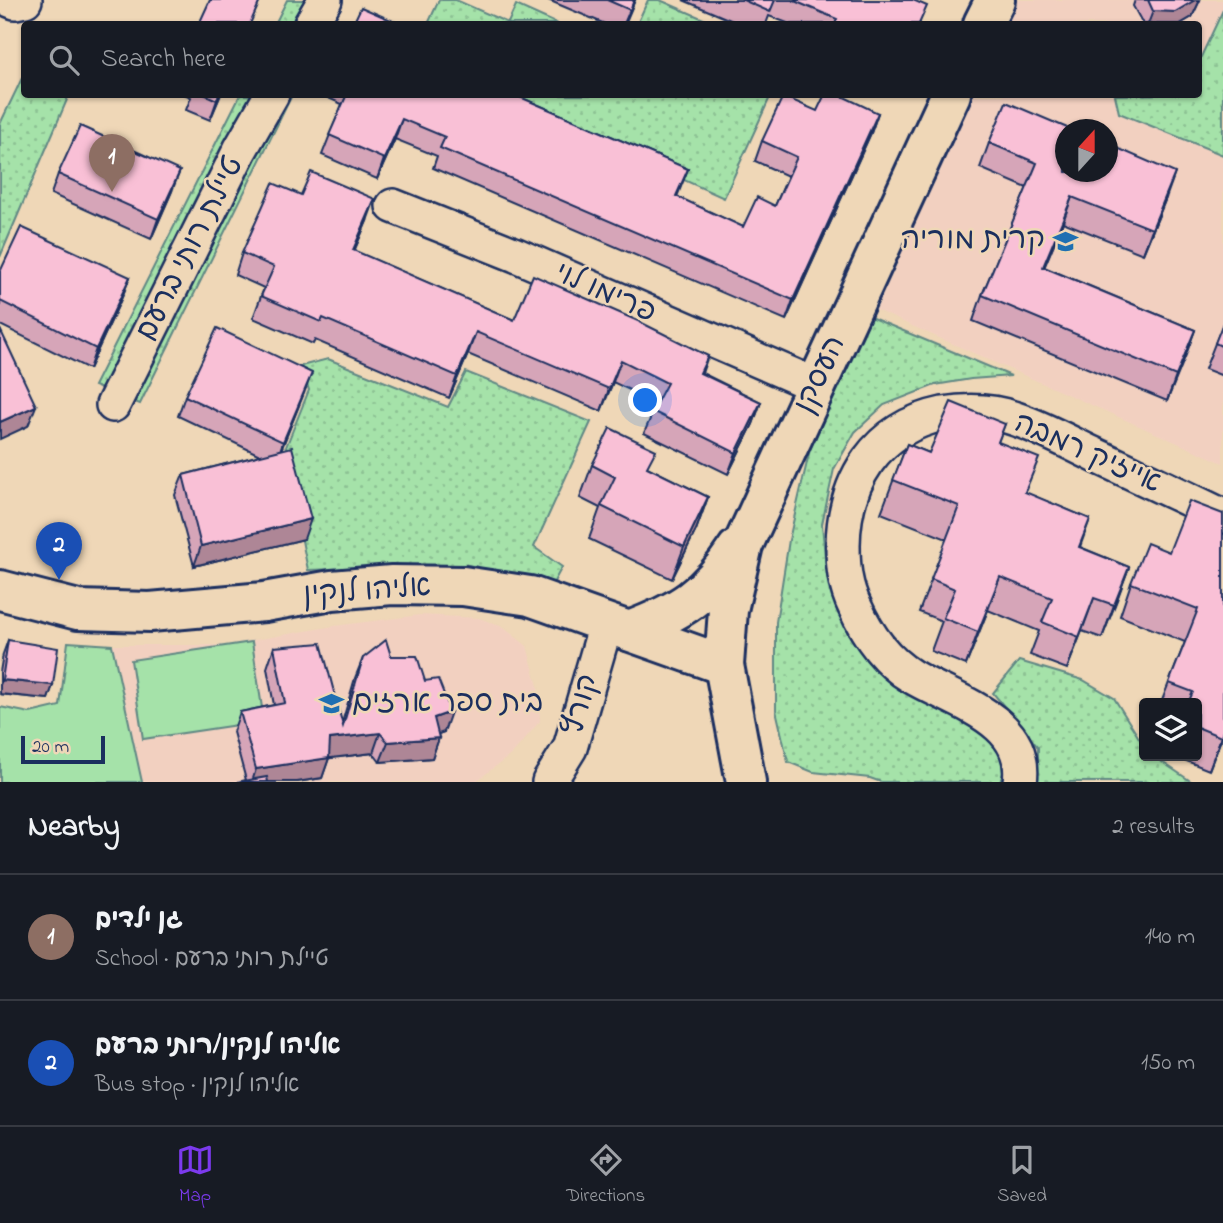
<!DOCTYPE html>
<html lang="en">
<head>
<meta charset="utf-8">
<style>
  :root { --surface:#171b24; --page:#242831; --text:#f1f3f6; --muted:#9ea1a6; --line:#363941; --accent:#7c3aed }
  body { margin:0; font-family:"Indie Flower","Playpen Sans Hebrew",sans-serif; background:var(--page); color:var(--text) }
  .controls { position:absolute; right:21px; bottom:21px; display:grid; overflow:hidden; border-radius:7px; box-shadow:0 2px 5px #0004 }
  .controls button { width:63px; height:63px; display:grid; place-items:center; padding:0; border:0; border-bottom:2px solid var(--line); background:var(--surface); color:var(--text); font:35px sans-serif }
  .compass { position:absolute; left:1055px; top:119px; width:63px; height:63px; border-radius:50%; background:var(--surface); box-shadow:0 2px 5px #0004; rotate:21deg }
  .scale { position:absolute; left:21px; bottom:18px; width:84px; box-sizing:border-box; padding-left:7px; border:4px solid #1b2f5e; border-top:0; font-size:19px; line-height:24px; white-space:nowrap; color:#1b2f5e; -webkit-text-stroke:5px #efd7b7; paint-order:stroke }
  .you { position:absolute; left:646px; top:401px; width:24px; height:24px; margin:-18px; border:5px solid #fff; border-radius:50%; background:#1a73e8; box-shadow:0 0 0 10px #1a73e833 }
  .badge { display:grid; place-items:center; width:46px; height:46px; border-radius:50%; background:var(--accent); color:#fff; font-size:23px; font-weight:700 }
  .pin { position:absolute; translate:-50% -58px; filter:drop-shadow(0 2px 4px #0008) }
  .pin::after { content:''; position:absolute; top:37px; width:24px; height:21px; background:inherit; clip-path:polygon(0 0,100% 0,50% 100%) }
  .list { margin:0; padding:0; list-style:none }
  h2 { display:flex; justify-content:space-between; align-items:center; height:91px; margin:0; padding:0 28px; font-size:30px }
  h2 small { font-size:23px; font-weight:400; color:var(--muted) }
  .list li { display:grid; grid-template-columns:46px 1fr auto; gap:21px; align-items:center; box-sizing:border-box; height:126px; padding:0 28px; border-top:2px solid var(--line) }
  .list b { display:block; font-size:26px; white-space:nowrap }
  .list p { margin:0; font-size:23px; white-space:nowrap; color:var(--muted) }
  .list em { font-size:23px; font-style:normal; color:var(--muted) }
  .icon { flex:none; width:38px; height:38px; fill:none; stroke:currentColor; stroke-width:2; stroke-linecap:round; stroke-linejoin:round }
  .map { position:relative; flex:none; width:1223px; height:782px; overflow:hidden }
  .search { position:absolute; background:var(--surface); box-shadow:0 2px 5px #0004; left:21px; right:21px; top:21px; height:77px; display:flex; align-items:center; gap:18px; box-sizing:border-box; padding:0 24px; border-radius:7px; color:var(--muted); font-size:26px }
  .sheet { height:343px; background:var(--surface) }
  nav { display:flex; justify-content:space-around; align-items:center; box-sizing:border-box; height:98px; border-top:2px solid var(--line); background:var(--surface); font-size:19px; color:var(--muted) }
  nav a { display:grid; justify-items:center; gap:4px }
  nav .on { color:var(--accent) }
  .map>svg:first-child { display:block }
  .built { fill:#f2d0c0; fill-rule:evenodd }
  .grass { fill:#a5e2a9; stroke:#608884; stroke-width:2 }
  .park { fill:url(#park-dots); stroke:#608884; stroke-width:2 }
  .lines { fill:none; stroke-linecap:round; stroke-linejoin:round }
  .street-casing { stroke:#1b2f5e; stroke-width:38 }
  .secondary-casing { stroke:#1b2f5e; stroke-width:44 }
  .street { stroke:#efd7b7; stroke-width:33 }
  .secondary { stroke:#efd7b7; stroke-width:38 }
  .wall { fill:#d6a5b8; stroke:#1b2f5e; stroke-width:2 }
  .shaded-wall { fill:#ae8696; stroke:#1b2f5e; stroke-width:2 }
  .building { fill:#f9c0d6; stroke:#1b2f5e; stroke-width:2 }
  .labels { text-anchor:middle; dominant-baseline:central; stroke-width:5; stroke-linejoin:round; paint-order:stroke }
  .poi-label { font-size:30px; fill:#1b2f5e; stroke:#efd7b7; text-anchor:end }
  .street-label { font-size:30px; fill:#1b2f5e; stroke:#efd7b7 }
</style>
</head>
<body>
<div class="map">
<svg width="1223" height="782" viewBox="0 0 1223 782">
  <defs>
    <pattern id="park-dots" width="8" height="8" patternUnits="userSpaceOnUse" patternTransform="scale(1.75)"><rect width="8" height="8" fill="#a5e2a9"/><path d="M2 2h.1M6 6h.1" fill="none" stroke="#8dc294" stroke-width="1.8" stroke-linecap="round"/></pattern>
  </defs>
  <rect width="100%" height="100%" fill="#efd7b7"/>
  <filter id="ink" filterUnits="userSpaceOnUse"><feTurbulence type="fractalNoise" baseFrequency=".0143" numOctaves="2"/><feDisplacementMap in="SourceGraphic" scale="14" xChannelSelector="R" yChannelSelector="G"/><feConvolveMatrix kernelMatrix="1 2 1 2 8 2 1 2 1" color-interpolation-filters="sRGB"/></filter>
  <g filter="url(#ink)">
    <!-- built -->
    <g class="built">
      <path d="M1017 0H1223V463L876 310 974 95 1198 94V24H1006ZM1066 130H1108V172H1066Z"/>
      <path d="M420 615 479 618 503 627 527 646 538 686 540 721 512 754 475 782H142L112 645H226L334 626Z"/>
    </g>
    <!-- grass -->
    <g class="grass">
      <path d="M68 642 112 645 142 782H0V707L30 713 60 706Z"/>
      <path d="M252 642 264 721 143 739 131 660Z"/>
    </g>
    <!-- park -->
    <g class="park">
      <path d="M287 0H339L327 24H275Z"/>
      <path d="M439 0H456L508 23 516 5 558 24H428Z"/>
      <path d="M648 0H660L715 24H637Z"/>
      <path d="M1223 10V155L1119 113 1115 95 1198 94 1199 61Z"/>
      <path d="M24 74V94L69 95 0 257V124Z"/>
      <path d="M240 95H292L140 404 94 386Z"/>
      <path d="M495 95H771L724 198Z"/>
      <path d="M870 317 1011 376 971 379 935 385 884 405 855 432 834 469 822 524 826 568 848 634 886 678 981 723 1000 744 1006 764 1000 782H881L870 778 813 772 788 762 776 710V622L789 540 810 449Z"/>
      <path d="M328 359 448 407 466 372 591 422 534 547 562 567 550 589 518 576 468 565 308 570 284 452 309 390 301 366Z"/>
      <path d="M1019 661 1083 680 1114 698 1144 746V756H1153L1192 782H1038V747L993 693Z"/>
    </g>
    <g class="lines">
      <defs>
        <g id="street">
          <path d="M10 0 15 2 25 0"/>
          <path d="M311 24 325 0"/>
          <path d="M393 206 516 255 815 385"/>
          <path d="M113 405 240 150 272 94"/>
          <path d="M549 782 570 748 606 624"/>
          <path d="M1020 782C1029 719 954 702 911 676 885 660 867 634 855 607 845 586 843 568 843 545 844 480 876 428 943 414 967 410 993 411 1016 419 1043 428 1068 442 1093 454 1137 475 1180 495 1223 516"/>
        </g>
        <g id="secondary">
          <path d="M983 24 995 0"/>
          <path d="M0 590 78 610 150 612 264 602 332 590 392 585 463 586 530 596 724 665"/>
          <path d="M629 631C680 612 707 595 737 549"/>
          <path d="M746 782 724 665 728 610 743 545 951 94"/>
        </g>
      </defs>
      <!-- street casing -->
      <use href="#street" class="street-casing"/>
      <!-- secondary casing -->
      <use href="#secondary" class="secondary-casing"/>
      <!-- street -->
      <use href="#street" class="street"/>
      <!-- secondary -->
      <use href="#secondary" class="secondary"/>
    </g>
    <!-- wall -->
    <g class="wall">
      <path d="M548 0H635L625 24H605Z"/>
      <path d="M683 0H913L920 24H790L769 16 766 24H740Z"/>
      <path d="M1135 0H1200L1192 17 1180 24H1143L1133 6Z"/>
      <path d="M184 94H221L210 120 186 110 191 97Z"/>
      <path d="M324 94H513L688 169 677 197 743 227 775 206 788 176 755 161 762 141 817 111 878 113 871 133 786 320 433 168 437 156 395 139 377 179 322 155 342 104 324 96Z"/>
      <path d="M989 143 1166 198 1143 254 1063 222 1044 267 1195 330 1167 401 973 321 982 295 1027 188 980 168Z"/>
      <path d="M58 174 172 191 151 239 51 194Z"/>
      <path d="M367 221 354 251 514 320 708 356 702 373 761 402 753 424 728 474 644 433 657 403 613 382 601 411 468 354 449 398 315 340 313 344 253 318 264 288 235 275 242 253Z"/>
      <path d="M0 272 130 277 122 297 89 369 0 325Z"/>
      <path d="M1223 323V376L1205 369Z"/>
      <path d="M304 393 281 450 304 539 194 566 175 495 183 475 260 455 178 416 185 396Z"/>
      <path d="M1005 424 998 442 1026 493 1090 519 1080 547 1129 567 1102 638 1082 631 1067 669 1030 655 1039 631 988 610 966 665 931 651 942 621 919 612 947 539 881 513 907 444 929 453Z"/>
      <path d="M592 465 649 468 708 497 696 530 672 579 589 539 600 508 580 498Z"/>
      <path d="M1223 514V734L1209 770 1174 756H1197V703H1161L1185 642 1120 616 1131 583 1169 552Z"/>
      <path d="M8 640 53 685 48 699 0 694V672L3 654Z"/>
      <path d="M274 647 342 723 355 678 363 658 391 656 444 732 438 734 439 738 432 758 380 762 373 753 329 758 322 778 297 782H238L246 780 233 732 240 712 274 705 267 668Z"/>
    </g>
    <!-- shaded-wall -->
    <g class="shaded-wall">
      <path d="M634 0H635L624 24Z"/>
      <path d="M1195 0H1200L1192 17 1180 24H1148L1153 11Z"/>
      <path d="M219 94H221L210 120 217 100Z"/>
      <path d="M878 113 871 133 786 320 793 300Z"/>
      <path d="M402 119 395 139 377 179 384 159Z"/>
      <path d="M180 171 172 191 151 239 158 219Z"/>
      <path d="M1175 173 1166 198 1143 254 1152 229Z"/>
      <path d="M1072 197 1063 222 1034 292 1043 267Z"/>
      <path d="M375 199 367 221 345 272 353 250Z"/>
      <path d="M130 277 122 297 89 369 96 349Z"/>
      <path d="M1195 330 1186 355 1167 401 1176 376Z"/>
      <path d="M476 332 468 354 449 398 457 376Z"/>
      <path d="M621 360 613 382 601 411 609 389Z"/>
      <path d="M312 373 304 393 276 462 283 442Z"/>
      <path d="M761 402 753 424 728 474 736 453Z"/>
      <path d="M36 406 28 426 0 439V422Z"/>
      <path d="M708 497 696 530 672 579 684 547Z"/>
      <path d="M311 519 304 539 194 566 201 546Z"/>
      <path d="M1129 567 1117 600 1102 638 1114 605Z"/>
      <path d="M1000 577 988 610 966 665 978 632Z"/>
      <path d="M1094 598 1082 631 1067 669 1079 637Z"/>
      <path d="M2 680 53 685 48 699 0 694V685Z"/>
      <path d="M451 712 444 732 427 738 434 718Z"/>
      <path d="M1223 731V734L1209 770Z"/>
      <path d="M380 733 373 753 323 759 330 739Z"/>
      <path d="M439 738 432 758 380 762 388 742Z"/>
      <path d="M329 758 322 778 297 782H252L256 769Z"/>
    </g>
    <!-- building -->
    <g class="building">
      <path d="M210 0H257L260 1 250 24H199Z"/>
      <path d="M607 0H634L630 10Z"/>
      <path d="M743 0H775L770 12Z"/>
      <path d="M792 0H913L927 6 919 24H835L837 19Z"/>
      <path d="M1148 0H1195L1175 12 1153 11Z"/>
      <path d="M361 7 400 24H353Z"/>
      <path d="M204 94H219L217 100Z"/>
      <path d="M347 94H513L688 169 676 196 743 227 757 197 775 206 797 157 762 141 783 96 817 111 825 94H838L878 113 793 300 440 148 445 137 402 119 384 159 329 135Z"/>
      <path d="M1006 102 1072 130H1066V172H1108V144L1175 173 1152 229 1072 197 1043 267 1195 330 1176 376 982 295 1037 163 989 143Z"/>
      <path d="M80 126 180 171 158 219 58 174Z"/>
      <path d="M311 172 375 199 353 250 514 320 533 275 638 321 708 356 700 373 761 402 736 453 652 411 667 383 621 360 609 389 476 332 457 376 323 318 321 322 261 296 274 267 242 253 273 183 301 195Z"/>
      <path d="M21 227 130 277 96 349 0 301V272Z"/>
      <path d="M1223 323V347L1215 343Z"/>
      <path d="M217 328 312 373 283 442 185 396Z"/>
      <path d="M0 329 36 406 0 422Z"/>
      <path d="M951 402 1005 424 998 442 1039 458 1025 492 1090 519 1079 547 1129 567 1114 605 1094 598 1079 637 1042 622 1052 598 1000 577 978 632 943 618 955 589 931 579 959 506 893 480 907 444 929 453Z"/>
      <path d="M610 428 656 450 647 467 708 497 684 547 601 506 615 477 592 465Z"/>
      <path d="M292 447 311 519 201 546 183 475Z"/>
      <path d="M1189 501 1223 514V731L1221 737 1197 727V703H1188L1193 692 1169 683 1198 609 1131 583 1147 543 1169 552Z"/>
      <path d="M8 640 58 648 53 685 2 680Z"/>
      <path d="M386 640 391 656H417L425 681 438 679 451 712 434 718 439 738 388 742 380 733 330 739 329 758 256 769 240 712 285 703 274 647 321 643 343 726 363 658Z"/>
      <path d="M267 777 268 782H238Z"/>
    </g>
  </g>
  <!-- icons -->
  <defs>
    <symbol id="school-bare" viewBox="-9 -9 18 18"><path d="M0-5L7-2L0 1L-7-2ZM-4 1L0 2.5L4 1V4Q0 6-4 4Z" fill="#1f6fb2" stroke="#efd7b7" stroke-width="2.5" paint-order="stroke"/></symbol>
  </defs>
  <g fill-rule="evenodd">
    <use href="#school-bare" x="1048" y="224" width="35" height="35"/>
    <use href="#school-bare" x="314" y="686" width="35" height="35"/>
  </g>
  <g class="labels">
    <!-- poi labels -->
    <g class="poi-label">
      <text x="1045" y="241">קרית מוריה</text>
      <text x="352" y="704" text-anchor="start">בית ספר ארזים</text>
    </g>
    <!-- street labels -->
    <g class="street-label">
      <text transform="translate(191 249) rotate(-63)">טיילת רותי ברעם</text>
      <text transform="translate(605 294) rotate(24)">פרימו לוי</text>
      <text transform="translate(821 375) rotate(-65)">העסקן</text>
      <text transform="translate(1087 454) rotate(24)">אייזיק רמבה</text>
      <text transform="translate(367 592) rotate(-4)">אליהו לנקין</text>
      <text transform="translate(582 705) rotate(-74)">קורץ</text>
    </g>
  </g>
</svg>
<div class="controls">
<button><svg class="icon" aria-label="layers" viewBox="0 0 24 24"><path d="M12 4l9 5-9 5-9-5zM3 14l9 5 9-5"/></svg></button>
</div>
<svg class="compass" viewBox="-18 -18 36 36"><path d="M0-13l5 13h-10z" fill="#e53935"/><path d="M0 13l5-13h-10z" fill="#9ea1a6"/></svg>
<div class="scale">20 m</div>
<div class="you"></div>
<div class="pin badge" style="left:112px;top:192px;background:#8d6e63">1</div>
<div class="pin badge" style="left:59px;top:580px;background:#1a4fb4">2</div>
<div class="search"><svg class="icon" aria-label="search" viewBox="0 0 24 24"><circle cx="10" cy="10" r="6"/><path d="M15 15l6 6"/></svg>Search here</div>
</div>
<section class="sheet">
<h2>Nearby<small>2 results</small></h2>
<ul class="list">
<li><span class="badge" style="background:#8d6e63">1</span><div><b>גן ילדים</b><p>School · טיילת רותי ברעם</p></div><em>140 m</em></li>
<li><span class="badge" style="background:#1a4fb4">2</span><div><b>אליהו לנקין/רותי ברעם</b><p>Bus stop · אליהו לנקין</p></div><em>150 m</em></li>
</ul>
</section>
<nav>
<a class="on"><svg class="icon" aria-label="map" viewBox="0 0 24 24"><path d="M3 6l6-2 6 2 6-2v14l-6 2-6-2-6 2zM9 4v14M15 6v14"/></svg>Map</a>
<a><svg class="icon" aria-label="directions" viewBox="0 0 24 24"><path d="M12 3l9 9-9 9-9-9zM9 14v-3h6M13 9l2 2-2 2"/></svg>Directions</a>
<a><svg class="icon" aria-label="saved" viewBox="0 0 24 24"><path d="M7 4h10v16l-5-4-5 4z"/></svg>Saved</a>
</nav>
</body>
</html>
